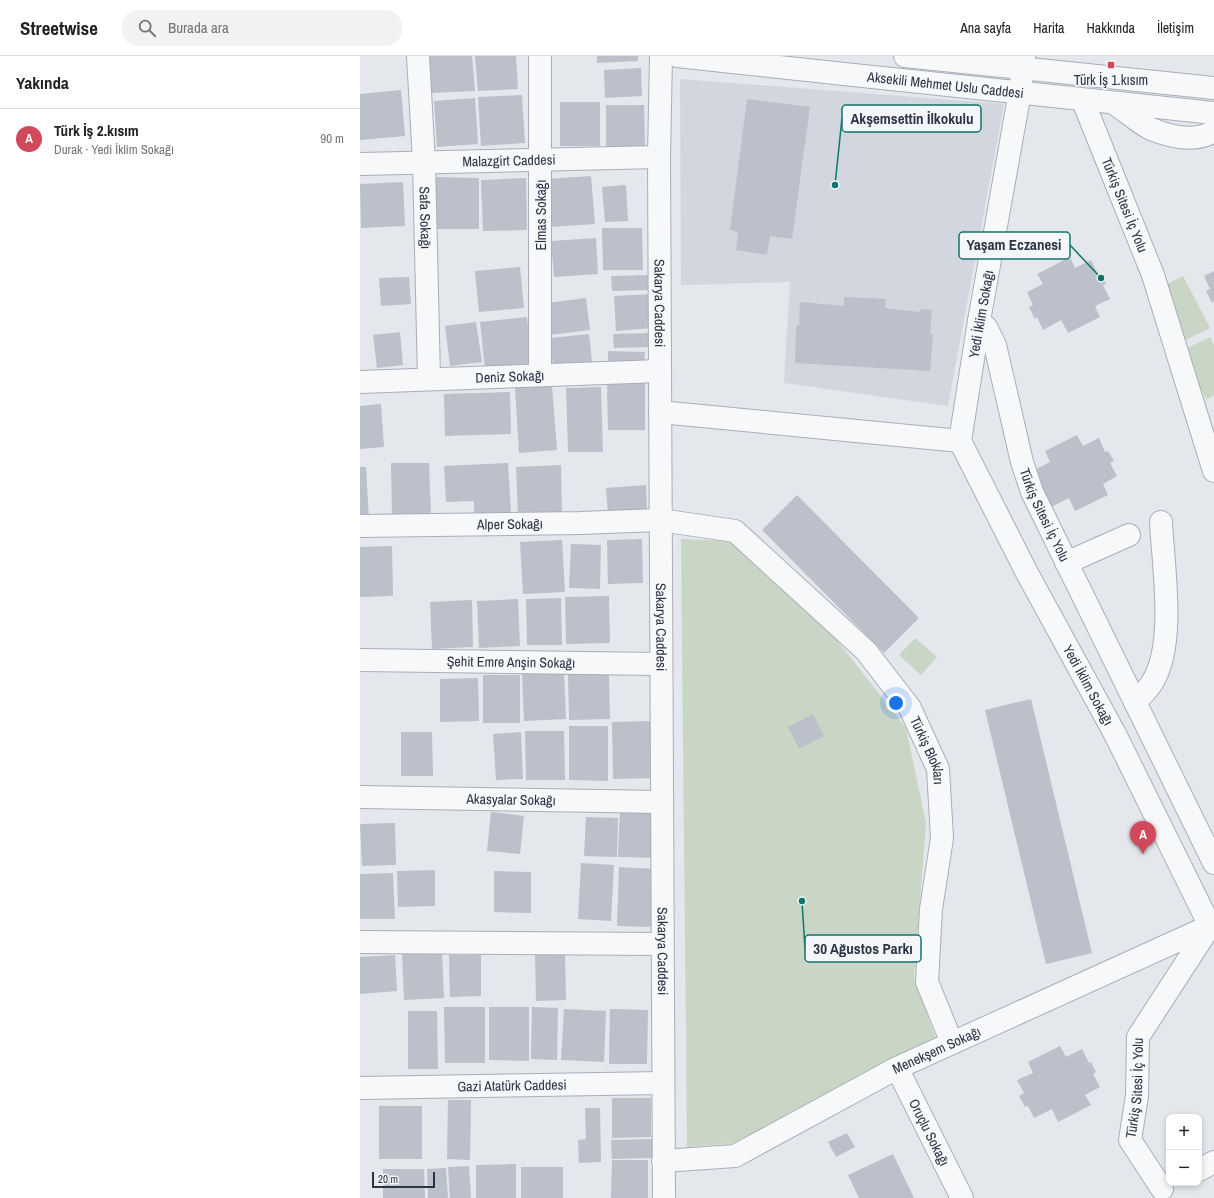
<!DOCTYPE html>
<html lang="tr">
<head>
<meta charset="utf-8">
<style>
  :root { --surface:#fff; --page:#f2f2f2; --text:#202124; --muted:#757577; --line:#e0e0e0; --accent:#d1495b }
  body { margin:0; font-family:"Archivo Narrow",sans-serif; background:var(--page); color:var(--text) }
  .controls { position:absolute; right:12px; bottom:12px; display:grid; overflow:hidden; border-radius:8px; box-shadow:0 2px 6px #0003 }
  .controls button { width:36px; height:36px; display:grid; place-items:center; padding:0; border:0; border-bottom:1px solid var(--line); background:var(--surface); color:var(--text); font:20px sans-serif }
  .scale { position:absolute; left:12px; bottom:10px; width:63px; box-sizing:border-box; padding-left:4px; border:2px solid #2b3445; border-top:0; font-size:11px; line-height:14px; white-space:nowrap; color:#2b3445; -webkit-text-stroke:3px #f4f6f9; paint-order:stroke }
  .you { position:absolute; left:536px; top:647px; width:14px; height:14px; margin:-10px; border:3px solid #fff; border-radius:50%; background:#1a73e8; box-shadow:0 0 0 6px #1a73e833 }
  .badge { display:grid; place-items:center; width:26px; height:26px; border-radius:50%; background:var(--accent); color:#fff; font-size:13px; font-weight:700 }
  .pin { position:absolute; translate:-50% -33px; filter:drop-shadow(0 1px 2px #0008) }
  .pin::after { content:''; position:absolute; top:21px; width:14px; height:12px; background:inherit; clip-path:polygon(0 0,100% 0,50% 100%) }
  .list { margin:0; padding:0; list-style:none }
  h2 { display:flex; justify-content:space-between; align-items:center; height:52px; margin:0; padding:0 16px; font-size:17px }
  h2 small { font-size:13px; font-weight:400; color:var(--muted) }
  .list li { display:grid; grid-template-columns:26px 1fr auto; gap:12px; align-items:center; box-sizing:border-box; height:60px; padding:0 16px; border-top:1px solid var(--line) }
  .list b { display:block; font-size:15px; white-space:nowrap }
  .list p { margin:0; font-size:13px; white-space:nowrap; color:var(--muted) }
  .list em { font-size:13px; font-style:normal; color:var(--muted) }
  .icon { flex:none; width:22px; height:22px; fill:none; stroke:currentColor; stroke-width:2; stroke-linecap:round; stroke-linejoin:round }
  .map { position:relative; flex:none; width:854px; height:1142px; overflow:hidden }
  header { display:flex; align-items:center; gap:24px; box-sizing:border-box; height:56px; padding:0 20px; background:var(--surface); border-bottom:1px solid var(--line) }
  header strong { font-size:19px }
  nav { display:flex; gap:22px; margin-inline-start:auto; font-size:14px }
  .search { width:280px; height:36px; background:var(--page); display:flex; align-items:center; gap:10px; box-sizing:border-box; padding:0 14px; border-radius:16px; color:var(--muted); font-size:15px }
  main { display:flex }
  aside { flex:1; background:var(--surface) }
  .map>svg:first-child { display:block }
  .built { fill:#d2d6de }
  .green { fill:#c9d6c5 }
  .building { fill:#bbc0ca }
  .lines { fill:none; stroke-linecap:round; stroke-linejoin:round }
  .minor-casing { stroke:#a9aeb7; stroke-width:24 }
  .minor { stroke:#f7f8fa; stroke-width:22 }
  .poi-dot { fill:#d1495b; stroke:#f4f6f9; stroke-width:1.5 }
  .labels { text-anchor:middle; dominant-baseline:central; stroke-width:3.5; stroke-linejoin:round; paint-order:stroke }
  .poi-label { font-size:14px; fill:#2b3445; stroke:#f4f6f9 }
  .street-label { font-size:14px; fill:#2b3445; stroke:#f4f6f9 }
  .leader { fill:none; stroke:#0f766e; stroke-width:1.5 }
  .callout-dot { fill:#0f766e; stroke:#f4f6f9; stroke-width:1.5 }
  .callout { fill:#f4f6f9; stroke:#0f766e; stroke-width:1.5 }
  .callout-label { font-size:15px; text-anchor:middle; font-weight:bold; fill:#2b3445 }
</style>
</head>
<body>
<header>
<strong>Streetwise</strong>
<div class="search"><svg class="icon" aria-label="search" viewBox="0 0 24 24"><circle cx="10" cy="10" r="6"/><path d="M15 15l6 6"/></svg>Burada ara</div>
<nav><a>Ana sayfa</a><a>Harita</a><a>Hakkında</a><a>İletişim</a></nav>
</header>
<main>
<aside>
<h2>Yakında<small></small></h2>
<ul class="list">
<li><span class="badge">A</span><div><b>Türk İş 2.kısım</b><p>Durak · Yedi İklim Sokağı</p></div><em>90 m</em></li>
</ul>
</aside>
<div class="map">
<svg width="854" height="1142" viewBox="0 0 854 1142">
  <rect width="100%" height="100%" fill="#e4e7ec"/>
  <!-- built -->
  <path class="built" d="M320 23 644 48 588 350 424 327 430 226 321 229Z"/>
  <!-- green -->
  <g class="green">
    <path d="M823 220 850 272 826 284 799 232Z"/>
    <path d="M850 281 854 289V339L846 343 821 295Z"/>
    <path d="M321 483 370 485 472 578 546 672 566 767 554 923 578 988 377 1087 327 1091Z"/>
    <path d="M555 582 577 601 561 619 539 599Z"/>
  </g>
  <!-- building -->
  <g class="building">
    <path d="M69 0H112L115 35 71 37Z"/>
    <path d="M115 0H156L158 33 118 35Z"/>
    <path d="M237 0H278V5L237 7Z"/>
    <path d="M281 12 282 40 245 42 244 14Z"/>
    <path d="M41 34 45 80 0 84V38Z"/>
    <path d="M162 39 165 87 121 90 118 41Z"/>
    <path d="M115 42 118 88 77 91 74 45Z"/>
    <path d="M387 43 450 51 432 183 410 180 407 199 376 194 378 176 370 174Z"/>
    <rect x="200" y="46" width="40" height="44"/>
    <path d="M246 49H284L285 90H246Z"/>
    <path d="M231 120 235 168 190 171 187 123Z"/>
    <path d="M72 121 119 122V173H72Z"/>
    <path d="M166 122 167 174 123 175 121 124Z"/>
    <path d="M43 126 45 170 1 172 0 128Z"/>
    <path d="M266 129 268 165 245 166 242 131Z"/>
    <path d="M242 172H282L283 214H243Z"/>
    <path d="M236 182 238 218 194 221 191 185Z"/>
    <path d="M710 201 715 212 731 204 738 218 741 217 746 228 743 229 750 243 735 250 740 261 708 277 701 264 683 274 677 261 675 263 669 251 673 249 667 236 683 228 677 218Z"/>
    <path d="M160 211 164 252 119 256 115 215Z"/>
    <path d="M854 215V245L852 247 846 235 850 233 844 220Z"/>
    <path d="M289 219 290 234 252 235 251 220Z"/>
    <path d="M49 221 51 248 21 250 19 222Z"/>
    <path d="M291 238 293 272 256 275 254 240Z"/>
    <path d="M484 241 526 243 525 252 560 256 561 253 572 254 570 278H573L570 315 435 307 436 270H439L440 246 484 250Z"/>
    <path d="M226 242 230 274 190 279 187 247Z"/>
    <path d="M167 261 172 308 125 313 120 266Z"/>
    <path d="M116 266 122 306 90 310 85 270Z"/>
    <path d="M40 276 43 309 17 312 13 279Z"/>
    <path d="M289 277V291L254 292 253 278Z"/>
    <path d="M229 278 232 306 193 310 190 282Z"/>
    <path d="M248 295 285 296 284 312 248 311Z"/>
    <path d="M247 327H285V374H248Z"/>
    <path d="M192 330 197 394 159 397 155 332Z"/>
    <path d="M241 331 243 396H208L206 332Z"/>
    <path d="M150 336 151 378 85 380 84 338Z"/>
    <path d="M21 348 24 391 0 393V350Z"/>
    <path d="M717 379 723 390 739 382 745 396 748 395 754 405 750 407 757 420 743 428 748 439 715 455 709 442 691 451 677 429 681 426 674 414 690 406 685 395Z"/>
    <path d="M31 407H69L71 460 32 461Z"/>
    <path d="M148 407 151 456 114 458V445L86 446 84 410Z"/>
    <path d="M201 409 202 456 158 457 156 411Z"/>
    <path d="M0 411H6L9 464H0Z"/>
    <path d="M286 429 287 455 248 458 246 432Z"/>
    <path d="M437 439 559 562 524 597 402 474Z"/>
    <path d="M282 483 283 527 248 528 247 484Z"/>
    <path d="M202 484 205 536 163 538 160 486Z"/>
    <path d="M211 488 241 489 240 533 209 532Z"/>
    <path d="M32 490 33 540 0 541V491Z"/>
    <path d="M249 540 250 587 206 588 205 541Z"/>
    <path d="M201 542 202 589H167L166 543Z"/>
    <path d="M158 543 160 590 119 592 117 545Z"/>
    <path d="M112 544 113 591 72 593 70 546Z"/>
    <path d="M204 616 206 663 164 665 162 617Z"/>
    <path d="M249 617 250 663 209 664 208 618Z"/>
    <rect x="123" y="619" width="37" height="48"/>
    <path d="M118 622 119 665 80 666V623Z"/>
    <path d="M671 643 732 897 686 908 625 654Z"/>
    <path d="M453 658 464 680 439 693 428 671Z"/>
    <path d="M297 665 298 722 253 723 252 666Z"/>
    <path d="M209 670H248V725L209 724Z"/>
    <path d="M165 675H204L205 724H166Z"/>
    <path d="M41 676H72L73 720H41Z"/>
    <path d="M161 676 163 723 136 724 133 678Z"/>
    <path d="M260 753 298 754 297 802 258 801Z"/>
    <path d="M131 756 164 760 160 798 127 795Z"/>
    <path d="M226 761 258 762 257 801 224 800Z"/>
    <path d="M35 767 36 809 2 810 0 768Z"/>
    <path d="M221 807 254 809 251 865 218 863Z"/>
    <path d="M259 811 296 813 294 871 257 870Z"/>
    <path d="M75 814V850L38 851 37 815Z"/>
    <path d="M134 815 171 816V857L134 856Z"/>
    <path d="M33 817 35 863H0V818Z"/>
    <path d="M82 895 84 942 44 944 42 896Z"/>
    <path d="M205 896 206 944 176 945 175 897Z"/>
    <path d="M35 899 37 935 0 938V901Z"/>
    <path d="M89 899H121V940L90 941Z"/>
    <path d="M84 951H125V1007H85Z"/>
    <path d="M129 951H169V1005L129 1004Z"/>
    <path d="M172 951 198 952 197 1004 171 1003Z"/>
    <path d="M204 953 246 955 244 1006 201 1004Z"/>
    <path d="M250 953 288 954 287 1008H249Z"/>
    <path d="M48 955H77L78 1013H48Z"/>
    <path d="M700 990 706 1001 722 993 729 1007 731 1006 736 1016 733 1018 740 1031 725 1039 731 1049 698 1066 692 1053 674 1062 668 1050 665 1051 659 1040 664 1037 657 1024 673 1017 668 1006Z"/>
    <path d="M252 1042H291V1081L252 1082Z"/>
    <path d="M88 1044H111L110 1104 87 1103Z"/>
    <rect x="19" y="1050" width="43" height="53"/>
    <path d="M225 1052H240L241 1106 219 1107 218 1084 226 1083Z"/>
    <path d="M487 1077 495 1091 476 1101 468 1086Z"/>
    <path d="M293 1083V1102L252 1103 251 1084Z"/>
    <path d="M533 1098 554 1142H499L488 1119Z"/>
    <path d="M252 1104H288V1142H251Z"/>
    <path d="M156 1108V1142H116V1109Z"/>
    <path d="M109 1110 111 1142H90L88 1111Z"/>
    <rect x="161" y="1111" width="42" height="31"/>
    <path d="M86 1112 88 1142H68L67 1113Z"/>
    <path d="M23 1113H64L65 1142H23Z"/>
  </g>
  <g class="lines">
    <defs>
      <g id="minor">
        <path id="s1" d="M58 0 64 106 69 323"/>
        <path d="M180 0V318"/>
        <path id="s2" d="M301 0 299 101 304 1142"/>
        <path id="s3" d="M317 0C496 19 675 39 854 57"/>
        <path d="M545 0 854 32"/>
        <path id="s4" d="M664 0 660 36 619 265 600 385 667 517 755 678 850 870 854 873"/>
        <path id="s5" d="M723 45 793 219 854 415"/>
        <path d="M755 48C767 56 779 67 791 73 811 81 836 87 854 75"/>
        <path id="s6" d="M0 108 299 101"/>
        <path id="s7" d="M619 265 626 271 635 289 662 406 672 436 854 807"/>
        <path id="s8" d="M0 326 300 315"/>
        <path d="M300 356 600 385"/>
        <path id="s9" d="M0 470 220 467 300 464 375 475 506 595 550 652 578 713 582 782 571 853 567 926 592 987"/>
        <path d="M706 507 769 479"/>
        <path id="s10" d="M0 604 301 608"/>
        <path d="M775 646C782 639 789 633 793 625 816 587 803 509 801 466"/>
        <path id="s11" d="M0 741 302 746"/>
        <path d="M0 886 302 888"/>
        <path id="s12" d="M537 1012 602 1142"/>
        <path id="s13" d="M0 1032 303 1027"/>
        <path id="s14" d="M303 1105 375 1100 537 1012 850 870"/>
        <path d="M839 1114 854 1106"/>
        <path id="s15" d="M802 1133 770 1084 777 1040 778 981 850 870"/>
      </g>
    </defs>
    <!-- minor casing -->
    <use href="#minor" class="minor-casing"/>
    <!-- minor -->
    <use href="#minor" class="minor"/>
  </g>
  <!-- markers -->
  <rect class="poi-dot" x="747" y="5" width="8" height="8" rx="2"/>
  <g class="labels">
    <!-- poi labels -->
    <g class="poi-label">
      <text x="751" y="24">Türk İş 1.kısım</text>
    </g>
    <!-- street labels -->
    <g class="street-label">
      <text stroke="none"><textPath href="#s3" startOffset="270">Aksekili Mehmet Uslu Caddesi</textPath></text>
      <text stroke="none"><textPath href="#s6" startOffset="149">Malazgirt Caddesi</textPath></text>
      <text stroke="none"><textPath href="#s5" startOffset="112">Türkiş Sitesi İç Yolu</textPath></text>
      <text transform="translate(181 159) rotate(-90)">Elmas Sokağı</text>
      <text stroke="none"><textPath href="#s1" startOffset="162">Safa Sokağı</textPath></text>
      <text stroke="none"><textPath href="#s2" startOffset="247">Sakarya Caddesi</textPath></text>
      <text transform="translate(621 258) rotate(-80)">Yedi İklim Sokağı</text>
      <text stroke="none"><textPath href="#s8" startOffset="150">Deniz Sokağı</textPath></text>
      <text stroke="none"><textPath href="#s7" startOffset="207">Türkiş Sitesi İç Yolu</textPath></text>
      <text stroke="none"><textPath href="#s9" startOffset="150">Alper Sokağı</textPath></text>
      <text stroke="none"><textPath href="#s2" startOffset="571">Sakarya Caddesi</textPath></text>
      <text stroke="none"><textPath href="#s10" startOffset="151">Şehit Emre Anşin Sokağı</textPath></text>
      <text stroke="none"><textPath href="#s4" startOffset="666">Yedi İklim Sokağı</textPath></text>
      <text stroke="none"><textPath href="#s9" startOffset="672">Türkiş Blokları</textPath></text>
      <text stroke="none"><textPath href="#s11" startOffset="151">Akasyalar Sokağı</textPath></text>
      <text stroke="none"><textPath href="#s2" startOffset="895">Sakarya Caddesi</textPath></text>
      <text stroke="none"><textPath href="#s14" startOffset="300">Menekşem Sokağı</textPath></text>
      <text stroke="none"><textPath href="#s13" startOffset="152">Gazi Atatürk Caddesi</textPath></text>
      <text stroke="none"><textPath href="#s15" startOffset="111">Türkiş Sitesi İç Yolu</textPath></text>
      <text stroke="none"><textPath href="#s12" startOffset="72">Oruçlu Sokağı</textPath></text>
    </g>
  </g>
  <!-- callouts -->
  <path class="leader" d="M475 129L482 62M741 222L710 189M442 845L445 893"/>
  <g class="callout-dot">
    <circle cx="475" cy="129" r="4"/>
    <circle cx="741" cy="222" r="4"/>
    <circle cx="442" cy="845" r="4"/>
  </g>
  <g class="callout">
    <rect x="482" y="49" width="139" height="27" rx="4"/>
    <rect x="599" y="176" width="111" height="27" rx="4"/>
    <rect x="445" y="879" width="116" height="27" rx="4"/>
  </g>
  <g class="callout-label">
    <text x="552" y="68">Akşemsettin İlkokulu</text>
    <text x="654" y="194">Yaşam Eczanesi</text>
    <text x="503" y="898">30 Ağustos Parkı</text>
  </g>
</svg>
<div class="controls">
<button>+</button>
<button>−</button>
</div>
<div class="scale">20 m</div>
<div class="you"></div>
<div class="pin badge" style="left:783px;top:798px">A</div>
</div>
</main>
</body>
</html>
